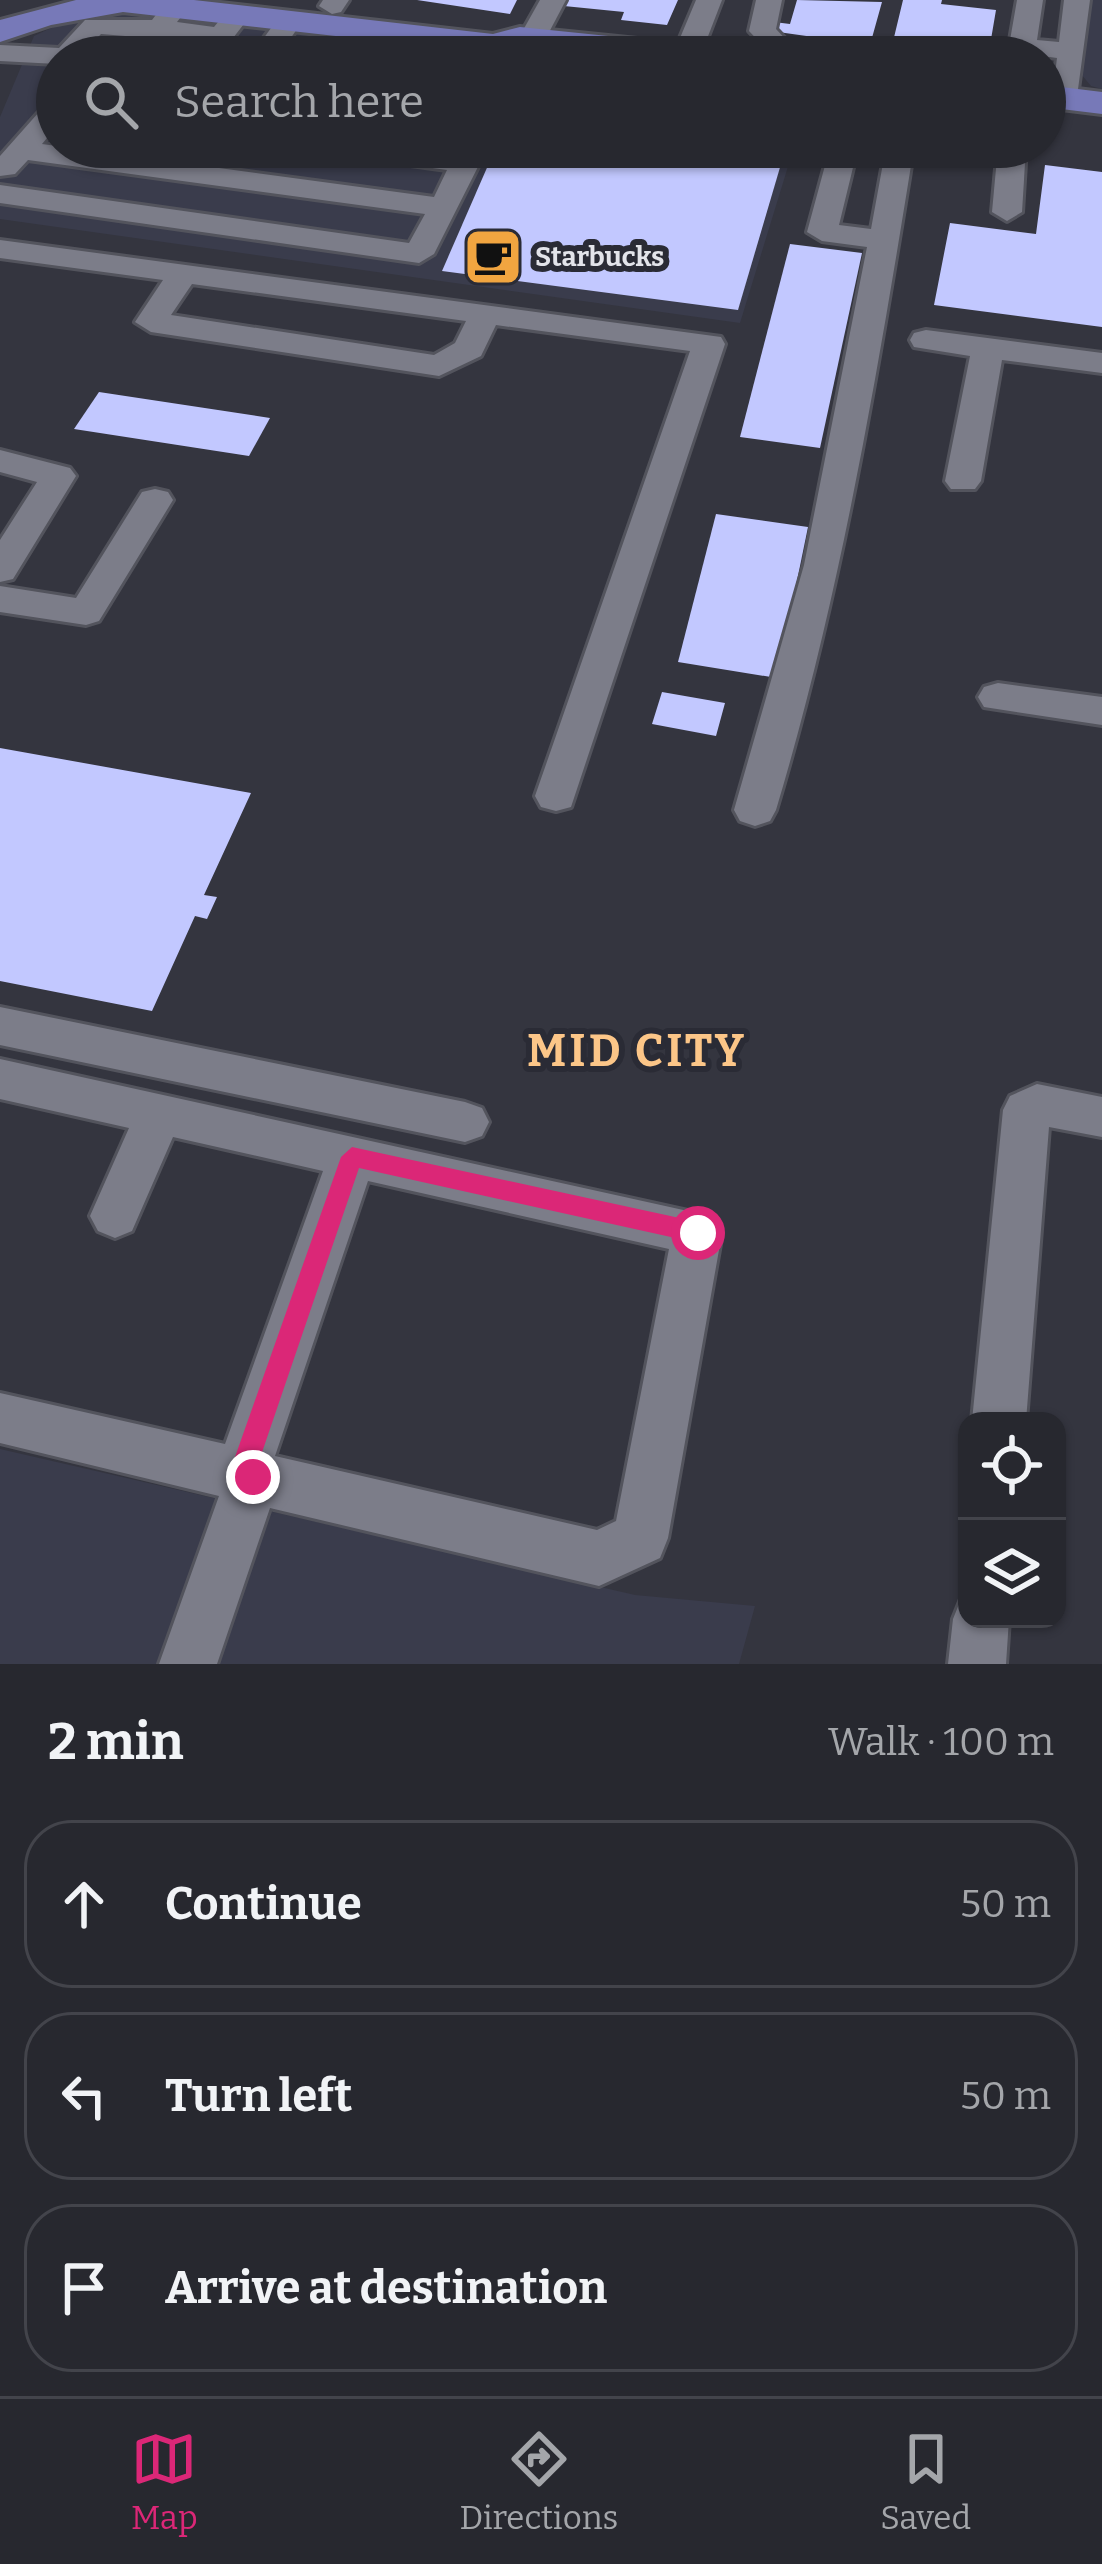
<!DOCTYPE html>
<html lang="en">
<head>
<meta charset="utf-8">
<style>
  :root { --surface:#27282f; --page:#2f3037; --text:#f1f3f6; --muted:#a4a6aa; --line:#43444b; --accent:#db2777 }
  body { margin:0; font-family:Bitter,serif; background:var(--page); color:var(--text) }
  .controls { position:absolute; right:36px; bottom:36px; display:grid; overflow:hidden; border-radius:24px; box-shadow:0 3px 9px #0004 }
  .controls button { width:108px; height:108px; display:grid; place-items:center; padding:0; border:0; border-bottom:3px solid var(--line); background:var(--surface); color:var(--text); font:60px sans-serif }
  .stop { position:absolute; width:36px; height:36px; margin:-27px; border:9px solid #db2777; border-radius:50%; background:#fff }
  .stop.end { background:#db2777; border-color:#fff; box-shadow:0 3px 12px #0008 }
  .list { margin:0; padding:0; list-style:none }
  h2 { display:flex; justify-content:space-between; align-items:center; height:156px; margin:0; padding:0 48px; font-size:51px }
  h2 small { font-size:39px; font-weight:400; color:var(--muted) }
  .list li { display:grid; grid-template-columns:78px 1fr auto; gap:36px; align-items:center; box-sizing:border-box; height:168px; margin:0 24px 24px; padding:0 24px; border:3px solid var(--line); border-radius:48px }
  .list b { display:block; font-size:45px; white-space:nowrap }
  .list em { font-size:39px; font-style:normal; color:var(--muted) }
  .icon { flex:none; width:66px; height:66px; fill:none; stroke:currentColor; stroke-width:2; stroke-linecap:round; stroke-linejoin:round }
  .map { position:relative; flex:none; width:1102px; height:1664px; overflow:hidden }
  .search { position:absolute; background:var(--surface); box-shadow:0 3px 9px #0004; left:36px; right:36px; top:36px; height:132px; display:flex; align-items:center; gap:30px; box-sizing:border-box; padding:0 42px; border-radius:66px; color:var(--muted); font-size:45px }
  .sheet { height:732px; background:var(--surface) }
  nav { display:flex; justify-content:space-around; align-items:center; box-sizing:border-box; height:168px; border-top:3px solid var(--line); background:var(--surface); font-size:33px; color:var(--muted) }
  nav a { display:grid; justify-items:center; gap:6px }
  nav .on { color:var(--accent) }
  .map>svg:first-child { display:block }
  .built { fill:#3a3c4c }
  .building { fill:#c2c8ff }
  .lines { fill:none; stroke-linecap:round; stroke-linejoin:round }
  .minor-tunnel { stroke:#4e4f59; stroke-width:30; stroke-dasharray:30 15; stroke-linecap:butt }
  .minor-casing { stroke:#53545d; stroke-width:6 }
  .major-casing { stroke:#53545d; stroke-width:6 }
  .minor { fill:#7c7d89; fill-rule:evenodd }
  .major { fill:#7779b8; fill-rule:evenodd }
  .route { fill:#db2777 }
  .labels { text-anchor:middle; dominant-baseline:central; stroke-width:12; stroke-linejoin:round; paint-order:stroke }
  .far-poi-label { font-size:27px; font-weight:bold; fill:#e3e4ea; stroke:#2a2b35; text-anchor:start }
  .district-label { font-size:45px; font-weight:bold; letter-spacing:3px; fill:#fcc688; stroke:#2a2b35 }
</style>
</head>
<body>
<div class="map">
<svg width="1102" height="1664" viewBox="0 0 1102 1664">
  <rect width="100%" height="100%" fill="#34353f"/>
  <!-- built -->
  <g class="built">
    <path d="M1089 0H1102V89L1091 86 1081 74Z"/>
    <path d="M118 12 513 57H57V147H794L740 323 0 219V117L34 36 76 16Z"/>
    <path d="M0 1449 635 1595 755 1606 739 1664H0Z"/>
  </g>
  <!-- building -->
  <g class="building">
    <path d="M417 0H517L510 14Z"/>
    <path d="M567 0H678L667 25 621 20 624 12 564 6Z"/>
    <path d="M797 0 882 2 870 45 771 31 774 22 790 24Z"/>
    <path d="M903 0H942L941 4 996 10 988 57 890 54Z"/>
    <path d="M119 17 145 21 219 43 208 57H144L147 54 127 52 123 57H105L112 49 94 47Z"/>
    <path d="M496 147H786L738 310 442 271Z"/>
    <path d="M1045 165 1102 172V327L934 305 950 223 1036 234Z"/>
    <path d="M790 244 862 253 820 448 740 437Z"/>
    <path d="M99 392 270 418 249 456 74 429Z"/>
    <path d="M716 514 808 527 777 678 678 662Z"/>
    <path d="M662 692 725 703 716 736 652 724Z"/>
    <path d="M0 748 251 793 204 895 217 897 207 919 195 916 152 1011 0 981Z"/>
  </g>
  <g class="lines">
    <!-- minor-tunnel -->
    <path class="minor-tunnel" d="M138 53 153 35"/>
    <defs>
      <g id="minor">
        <path d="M323 0H349L341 12 332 14 319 6Z"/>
        <path d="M540 0H566L536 57H508Z"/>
        <path d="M696 0H722L700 57H672Z"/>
        <path d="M756 0H782L776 29 793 47 789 57H761L765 48 749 31Z"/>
        <path d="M1017 0H1043L1037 40 1059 42 1064 0H1090L1076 104H1056L1052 98 1057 58 1013 52 1009 46Z"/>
        <path d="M174 1 187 9 177 22 214 27 228 10 237 8 250 16 230 42 221 44 101 34 86 50 94 57H57V64L0 61V45L59 48 85 20H152L165 3Z"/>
        <path d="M288 15 301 23 278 57H250L279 17Z"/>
        <path d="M57 101V126L42 144 434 197 447 170 345 156 331 147H407L456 154 460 147H488L434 254 419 263 0 203V185L409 243 425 214 28 160 15 174 0 176V156L47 103Z"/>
        <path d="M830 147H858L839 225 871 229 886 147H914C878 371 841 593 776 810L770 821 755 826 740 821 734 810 804 565 867 247 822 241 807 232Z"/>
        <path d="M998 147H1026L1022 212 1007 221 992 212Z"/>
        <path d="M0 240 721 337 725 344 571 807 556 811 541 807 535 796 690 351 496 325 481 356 439 376 151 332 135 322 163 280 0 258ZM192 284 466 321 455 343 434 355 171 315Z"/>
        <path d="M926 330 1102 353V373L1002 360 981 481 975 489H951L945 481 970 356 914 347 910 340 914 333Z"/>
        <path d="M0 450 70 468 76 476 13 579 0 582V540L37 482 0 472Z"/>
        <path d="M155 489 168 492 173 500 99 621 86 625 0 612V586L76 598 142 492Z"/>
        <path d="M998 683 1102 697V725L984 707 978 697 984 687Z"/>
        <path d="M0 1007 465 1102 482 1108 489 1122 482 1136 465 1142 0 1045Z"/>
        <path d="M0 1059 715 1217 722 1233 668 1538 660 1558 599 1586 270 1508 217 1664H159L219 1496 0 1443V1393L225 1444 323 1171 173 1137 132 1231 115 1238 98 1231 90 1216 129 1128 0 1099ZM368 1181 669 1249 616 1521 597 1530 275 1456Z"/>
        <path d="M1037 1084 1102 1097V1137L1049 1127 1026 1421H972L1003 1110 1010 1096Z"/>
        <path d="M967 1596V1619H1009L1006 1664H948L953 1619 961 1599Z"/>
      </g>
      <g id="major">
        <path d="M76 0H194L493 34 520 27 706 46 718 50 724 57H609L521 47 494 54 123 12 51 25 0 42V20Z"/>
        <path d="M1045 85 1102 92V114L1045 107Z"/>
      </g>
    </defs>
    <!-- minor casing -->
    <use href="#minor" class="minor-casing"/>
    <!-- major casing -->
    <use href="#major" class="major-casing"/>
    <!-- minor -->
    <use href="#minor" class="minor"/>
    <!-- major -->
    <use href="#major" class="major"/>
  </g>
  <!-- route -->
  <path class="route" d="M352 1147 698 1222 709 1233 698 1243 359 1168 257 1467 265 1477 262 1486C250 1490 243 1487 233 1483L229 1474 341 1157Z"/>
  <!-- icons -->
  <defs>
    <symbol id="cafe-square" viewBox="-11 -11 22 22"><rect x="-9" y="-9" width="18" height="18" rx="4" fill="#f1a540" stroke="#2a2b35"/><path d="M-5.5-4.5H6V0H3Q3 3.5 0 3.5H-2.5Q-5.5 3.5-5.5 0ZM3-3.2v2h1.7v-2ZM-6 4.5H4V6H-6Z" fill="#111"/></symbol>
  </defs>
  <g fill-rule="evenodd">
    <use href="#cafe-square" x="460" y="224" width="66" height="66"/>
  </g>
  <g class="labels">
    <!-- far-poi labels -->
    <g class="far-poi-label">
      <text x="535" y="257">Starbucks</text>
    </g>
    <!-- district labels -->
    <g class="district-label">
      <text x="637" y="1051">MID CITY</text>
    </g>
  </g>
</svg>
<div class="controls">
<button><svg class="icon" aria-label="locate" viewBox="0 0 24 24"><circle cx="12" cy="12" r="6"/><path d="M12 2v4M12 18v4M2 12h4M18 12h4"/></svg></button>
<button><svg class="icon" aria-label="layers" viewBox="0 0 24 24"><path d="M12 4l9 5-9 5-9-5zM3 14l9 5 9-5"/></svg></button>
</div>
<div class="stop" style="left:698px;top:1233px"></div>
<div class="stop end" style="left:253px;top:1477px"></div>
<div class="search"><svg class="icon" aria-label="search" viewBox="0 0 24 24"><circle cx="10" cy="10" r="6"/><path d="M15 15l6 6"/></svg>Search here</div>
</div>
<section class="sheet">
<h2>2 min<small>Walk · 100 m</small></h2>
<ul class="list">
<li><svg class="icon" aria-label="ahead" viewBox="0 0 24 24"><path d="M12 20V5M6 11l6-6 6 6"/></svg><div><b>Continue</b></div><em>50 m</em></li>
<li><svg class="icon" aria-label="left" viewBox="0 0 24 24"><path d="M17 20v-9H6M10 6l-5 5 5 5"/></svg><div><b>Turn left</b></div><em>50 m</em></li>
<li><svg class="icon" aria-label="arrive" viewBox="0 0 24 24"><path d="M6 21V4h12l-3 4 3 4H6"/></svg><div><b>Arrive at destination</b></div></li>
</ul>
</section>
<nav>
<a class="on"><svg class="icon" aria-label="map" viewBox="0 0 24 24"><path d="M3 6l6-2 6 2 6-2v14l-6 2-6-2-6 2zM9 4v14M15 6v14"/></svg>Map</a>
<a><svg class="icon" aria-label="directions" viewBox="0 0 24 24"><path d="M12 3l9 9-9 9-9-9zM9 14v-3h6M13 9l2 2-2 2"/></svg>Directions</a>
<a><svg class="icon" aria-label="saved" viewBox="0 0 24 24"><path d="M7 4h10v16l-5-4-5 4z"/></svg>Saved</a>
</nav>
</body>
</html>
